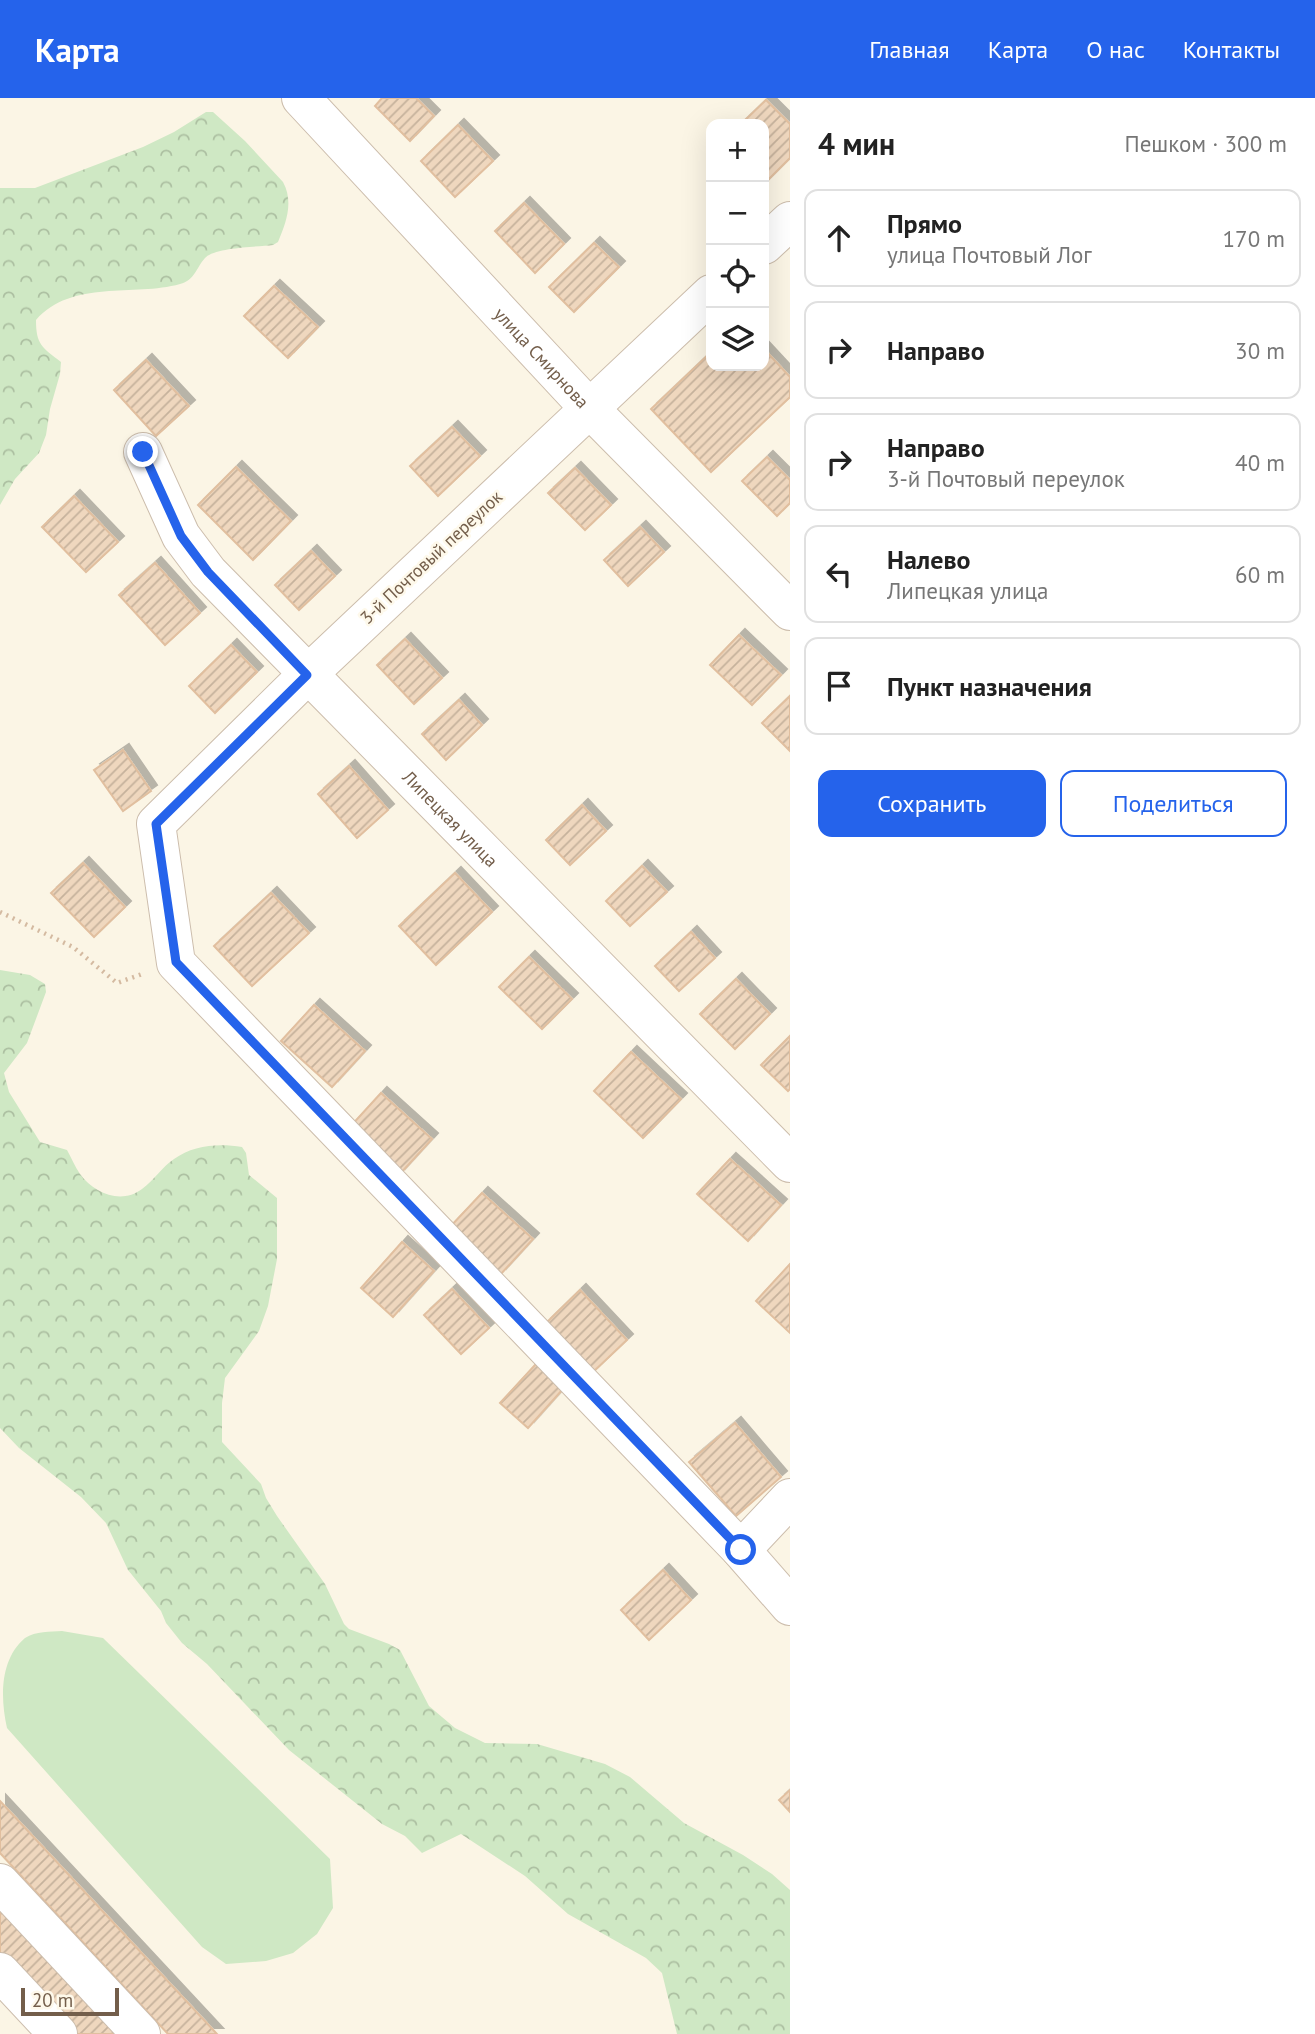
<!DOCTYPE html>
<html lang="ru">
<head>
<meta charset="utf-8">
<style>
  :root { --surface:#fff; --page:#f2f2f2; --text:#222; --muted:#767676; --line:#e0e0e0; --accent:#2563eb }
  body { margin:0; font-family:"PT Sans",sans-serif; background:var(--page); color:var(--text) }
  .controls { position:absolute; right:21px; top:21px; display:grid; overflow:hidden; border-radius:14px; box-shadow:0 7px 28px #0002 }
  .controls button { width:63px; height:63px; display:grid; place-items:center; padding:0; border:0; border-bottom:2px solid var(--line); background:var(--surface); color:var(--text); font:35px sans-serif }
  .scale { position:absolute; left:21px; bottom:18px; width:98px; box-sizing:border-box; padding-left:7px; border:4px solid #735e4b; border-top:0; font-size:19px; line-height:24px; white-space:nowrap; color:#735e4b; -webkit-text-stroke:5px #fef9eb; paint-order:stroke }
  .stop { position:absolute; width:21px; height:21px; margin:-16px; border:5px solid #2563eb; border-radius:50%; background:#fff }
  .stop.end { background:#2563eb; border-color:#fff; box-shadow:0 2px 7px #0008 }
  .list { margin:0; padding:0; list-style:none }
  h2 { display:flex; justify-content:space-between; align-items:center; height:91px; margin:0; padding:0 28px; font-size:30px }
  h2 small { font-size:23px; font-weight:400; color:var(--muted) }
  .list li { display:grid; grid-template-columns:46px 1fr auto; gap:21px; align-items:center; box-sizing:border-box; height:98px; margin:0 14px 14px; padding:0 14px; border:2px solid var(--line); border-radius:14px }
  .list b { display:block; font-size:26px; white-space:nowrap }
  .list p { margin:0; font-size:23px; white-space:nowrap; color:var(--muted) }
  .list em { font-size:23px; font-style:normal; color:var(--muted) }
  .actions { display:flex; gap:14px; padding:21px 28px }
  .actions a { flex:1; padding:16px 0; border:2px solid var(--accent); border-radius:14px; text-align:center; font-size:24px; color:var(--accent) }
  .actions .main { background:var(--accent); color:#fff }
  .icon { flex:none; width:38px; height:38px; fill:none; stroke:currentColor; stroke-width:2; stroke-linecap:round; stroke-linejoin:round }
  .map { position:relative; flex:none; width:790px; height:1936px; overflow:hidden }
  header { display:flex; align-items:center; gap:42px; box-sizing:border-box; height:98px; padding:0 35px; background:var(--accent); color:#fff }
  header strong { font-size:33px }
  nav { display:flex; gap:38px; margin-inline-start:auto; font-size:24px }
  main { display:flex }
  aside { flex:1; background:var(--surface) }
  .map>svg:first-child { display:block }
  .green { fill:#cfe8c4 }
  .forest { fill:url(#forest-crowns) }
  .building { fill:url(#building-hatch); stroke:#e1bf9f; stroke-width:2; filter:url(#shadow) }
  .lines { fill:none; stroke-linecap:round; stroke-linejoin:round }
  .minor-casing { stroke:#ccbdac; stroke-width:40 }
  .path { stroke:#d4baa1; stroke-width:4.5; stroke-dasharray:2 5; stroke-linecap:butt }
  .minor { stroke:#fff; stroke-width:38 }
  .route { stroke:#2563eb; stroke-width:9 }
  .labels { text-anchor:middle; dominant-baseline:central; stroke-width:5; stroke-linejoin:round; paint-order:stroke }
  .street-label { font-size:18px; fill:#735e4b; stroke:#fef9eb }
</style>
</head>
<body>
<header>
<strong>Карта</strong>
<nav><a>Главная</a><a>Карта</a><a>О нас</a><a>Контакты</a></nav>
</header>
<main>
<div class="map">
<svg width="790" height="1936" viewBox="0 0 790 1936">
  <defs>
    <pattern id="forest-crowns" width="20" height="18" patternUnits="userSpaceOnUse" patternTransform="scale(1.75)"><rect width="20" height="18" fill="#cfe8c4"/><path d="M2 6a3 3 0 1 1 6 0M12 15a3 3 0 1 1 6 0" fill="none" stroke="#acbfa1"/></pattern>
    <pattern id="building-hatch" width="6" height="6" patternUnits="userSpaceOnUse" patternTransform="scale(1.75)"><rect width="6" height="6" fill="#efd7be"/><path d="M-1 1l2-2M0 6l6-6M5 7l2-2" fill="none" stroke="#c6b29c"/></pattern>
    <filter id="shadow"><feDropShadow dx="6" dy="-6" stdDeviation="0" flood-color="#0004"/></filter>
  </defs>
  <rect width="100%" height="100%" fill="#fbf5e5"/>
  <!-- green -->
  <path class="green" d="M62 1533 103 1540 330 1761 333 1810 317 1836 293 1855 266 1863 226 1866 202 1849 7 1630C0 1599 0 1561 25 1540 36 1533 50 1534 62 1533Z"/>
  <!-- forest -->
  <g class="forest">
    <path d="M206 14H213L245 43 283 84C294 104 286 125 278 144L273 147C258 149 215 149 205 160 196 170 195 182 180 186 134 199 72 181 36 222 36 247 42 249 61 264L60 276 50 311 46 337 39 355 15 381 0 407V90H35L143 49 174 34Z"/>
    <path d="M0 872 30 877 45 886 46 894 27 945 4 975 9 994 40 1044 67 1052C71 1059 75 1069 80 1076 94 1095 121 1107 142 1091 154 1082 162 1069 174 1061 193 1047 219 1045 242 1049L246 1055 249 1077 277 1100V1161L268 1208 259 1233 225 1280 222 1305V1344L261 1386 266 1400 277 1418 325 1486 344 1526 349 1531 389 1546 400 1552 429 1608 455 1630 485 1645 537 1646 605 1666 630 1679 684 1725 743 1757 772 1776 790 1792V1936H677L662 1875 646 1860 568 1816 525 1778 461 1736 422 1755 405 1738 382 1726 289 1652 207 1566 182 1545 166 1525 161 1513 128 1472 106 1425 81 1399 19 1350 0 1330Z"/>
  </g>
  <!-- building -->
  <g class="building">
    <path d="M382 0H416L434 18 410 43 375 8Z"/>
    <path d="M766 2 790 26V60L764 86V26H741Z"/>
    <path d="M458 27 493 63 455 99 421 63Z"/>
    <path d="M524 105 564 146 535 175 495 133Z"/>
    <path d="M594 145 619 169 574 214 549 189Z"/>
    <path d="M274 188 318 229 288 260 244 218Z"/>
    <path d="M764 251 790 279V299L711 374 651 311 711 254V268H764Z"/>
    <path d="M146 262 189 308 156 338 114 292Z"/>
    <path d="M452 329 480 358 438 398 410 368Z"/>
    <path d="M767 359 790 382V405L777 418 742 383Z"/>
    <path d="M236 369 291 423 253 462 198 407Z"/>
    <path d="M575 370 611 407 585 432 548 395Z"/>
    <path d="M74 398 118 444 86 474 42 429Z"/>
    <path d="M640 429 664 454 628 488 604 462Z"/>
    <path d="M311 453 335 478 299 512 275 487Z"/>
    <path d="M155 465 200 515 165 547 119 497Z"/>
    <path d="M739 537 781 577 752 607 710 567Z"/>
    <path d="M405 541 442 580 414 606 377 567Z"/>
    <path d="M231 547 257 574 215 615 189 588Z"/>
    <path d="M790 598V653L762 625Z"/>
    <path d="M459 602 482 627 446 662 422 636Z"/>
    <path d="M123 652 151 693 123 713 94 672Z"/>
    <path d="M349 668 388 712 357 740 318 696Z"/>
    <path d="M582 707 606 733 570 767 546 742Z"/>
    <path d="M83 765 125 809 94 839 51 795Z"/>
    <path d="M642 768 667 794 630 828 606 803Z"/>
    <path d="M455 775 492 814 436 867 399 828Z"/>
    <path d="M271 795 309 835 252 888 214 848Z"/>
    <path d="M691 834 715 860 679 893 655 868Z"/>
    <path d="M529 859 572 901 542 931 499 889Z"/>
    <path d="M736 881 770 916 735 951 700 916Z"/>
    <path d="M314 907 365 953 332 989 281 943Z"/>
    <path d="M790 938V991L788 993 761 967Z"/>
    <path d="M631 954 681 1001 643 1040 594 993Z"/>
    <path d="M381 995 432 1041 399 1077 349 1030Z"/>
    <path d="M730 1061 781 1107 748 1143 697 1096Z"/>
    <path d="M482 1095 533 1141 500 1177 449 1130Z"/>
    <path d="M402 1144 434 1173 393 1219 361 1190Z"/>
    <path d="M790 1166V1235L756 1203Z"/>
    <path d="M452 1191 489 1230 461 1256 424 1217Z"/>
    <path d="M580 1192 627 1242 592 1275 545 1226Z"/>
    <path d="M536 1266 563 1291 528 1330 500 1305Z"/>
    <path d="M735 1325 781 1379 736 1418 689 1364Z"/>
    <path d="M663 1472 691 1502 649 1542 621 1512Z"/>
    <path d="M790 1692V1714L779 1702Z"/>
    <path d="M0 1703 217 1936H168L0 1755Z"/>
    <path d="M0 1808 118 1936H72L0 1858Z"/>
  </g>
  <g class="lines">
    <defs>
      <g id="minor">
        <path id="s1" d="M301 0 589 310 790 513"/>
        <path d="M764 147 790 123"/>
        <path d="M711 196 307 577 156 726 176 865 741 1452 790 1508"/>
        <path id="s2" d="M143 354 181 438 208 474 790 1065"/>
        <path d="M741 1452 790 1400"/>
        <path d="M0 1785 141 1936"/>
        <path d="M0 1874 58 1936"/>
      </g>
    </defs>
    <!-- minor casing -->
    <use href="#minor" class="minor-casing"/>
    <!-- path -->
    <path class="path" d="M0 814 73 849 117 885 145 875"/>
    <!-- minor -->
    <use href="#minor" class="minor"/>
  </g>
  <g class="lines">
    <!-- route -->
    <path class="route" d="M143 354 181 438 208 474 307 577 156 726 176 864 741 1452"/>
  </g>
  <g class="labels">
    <!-- street labels -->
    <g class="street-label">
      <text stroke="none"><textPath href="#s1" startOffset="354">улица Смирнова</textPath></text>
      <text transform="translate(431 459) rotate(-43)">3-й Почтовый переулок</text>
      <text stroke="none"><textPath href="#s2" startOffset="483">Липецкая улица</textPath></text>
    </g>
  </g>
</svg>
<div class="controls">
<button>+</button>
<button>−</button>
<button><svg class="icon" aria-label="locate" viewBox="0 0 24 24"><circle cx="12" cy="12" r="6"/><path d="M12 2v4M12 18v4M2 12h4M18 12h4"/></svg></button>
<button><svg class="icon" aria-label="layers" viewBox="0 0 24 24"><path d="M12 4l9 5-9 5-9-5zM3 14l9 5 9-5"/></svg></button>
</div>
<div class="scale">20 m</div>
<div class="stop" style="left:741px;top:1452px"></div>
<div class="stop end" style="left:143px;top:354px"></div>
</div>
<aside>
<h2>4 мин<small>Пешком · 300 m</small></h2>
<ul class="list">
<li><svg class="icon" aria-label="ahead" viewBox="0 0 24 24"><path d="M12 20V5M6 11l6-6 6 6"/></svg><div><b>Прямо</b><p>улица Почтовый Лог</p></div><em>170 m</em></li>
<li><svg class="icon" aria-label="right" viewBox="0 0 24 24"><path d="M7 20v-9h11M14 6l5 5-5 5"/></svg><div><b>Направо</b></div><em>30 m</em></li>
<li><svg class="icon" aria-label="right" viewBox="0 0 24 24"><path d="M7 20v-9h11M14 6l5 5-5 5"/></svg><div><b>Направо</b><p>3-й Почтовый переулок</p></div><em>40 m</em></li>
<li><svg class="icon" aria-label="left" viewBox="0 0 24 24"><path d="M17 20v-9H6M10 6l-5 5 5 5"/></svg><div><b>Налево</b><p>Липецкая улица</p></div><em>60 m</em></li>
<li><svg class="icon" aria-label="arrive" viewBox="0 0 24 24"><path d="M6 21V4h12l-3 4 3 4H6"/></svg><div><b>Пункт назначения</b></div></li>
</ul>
<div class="actions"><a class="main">Сохранить</a><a>Поделиться</a></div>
</aside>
</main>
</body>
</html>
